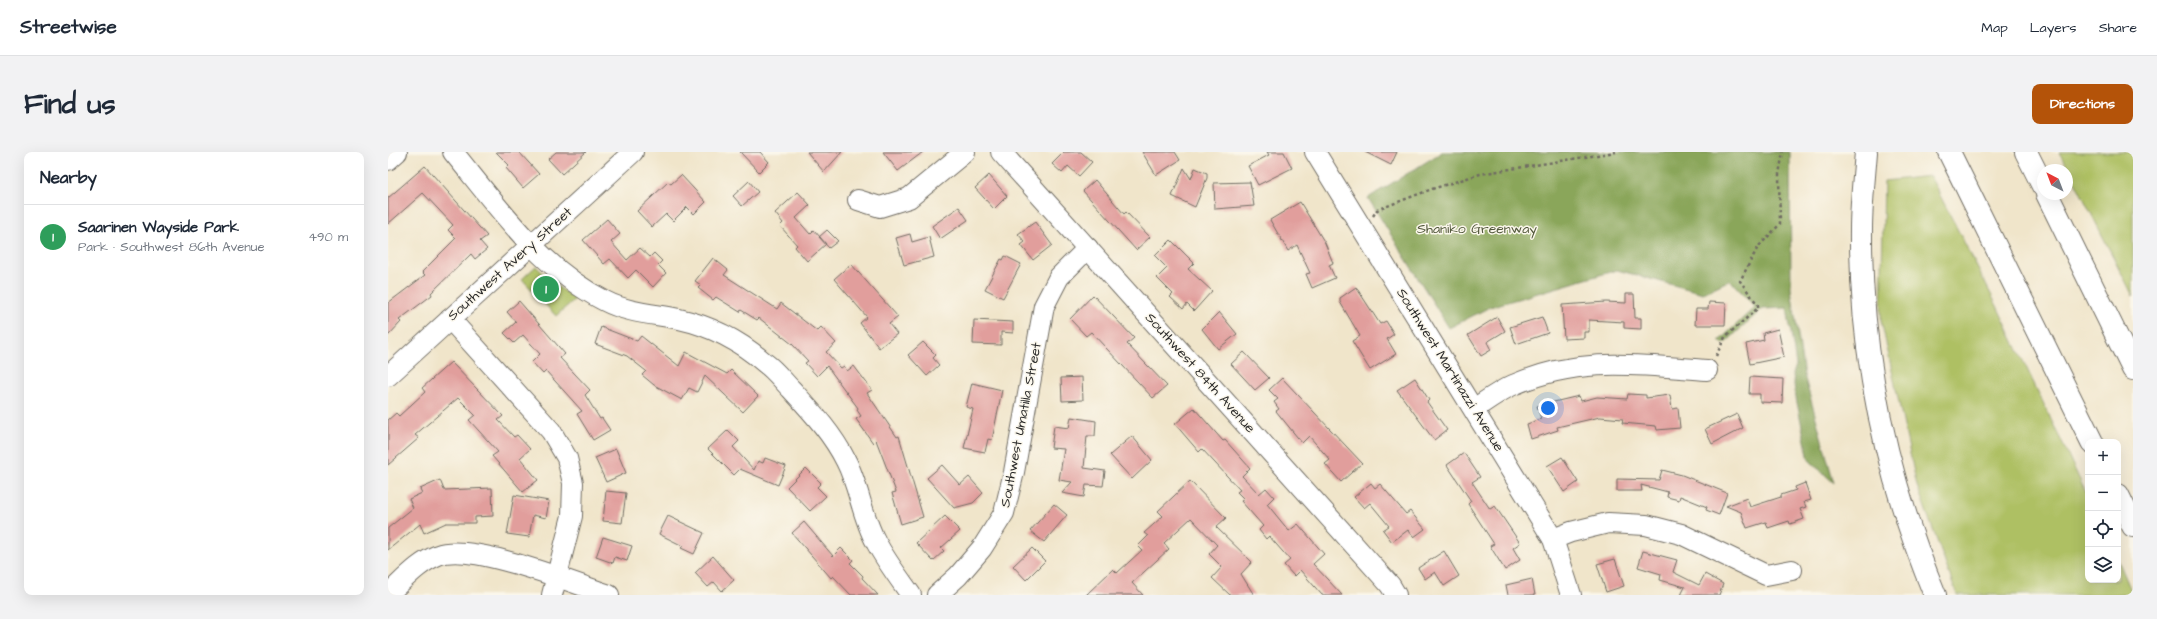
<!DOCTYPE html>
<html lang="en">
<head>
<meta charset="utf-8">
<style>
  :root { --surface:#fff; --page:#f2f2f3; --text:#1f2937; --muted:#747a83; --line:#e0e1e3; --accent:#b45309 }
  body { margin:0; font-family:"Architects Daughter",sans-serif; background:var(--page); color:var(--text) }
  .controls { position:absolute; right:12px; bottom:12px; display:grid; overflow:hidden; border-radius:8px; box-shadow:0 4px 16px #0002 }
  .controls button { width:36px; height:36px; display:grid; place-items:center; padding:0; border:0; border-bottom:1px solid var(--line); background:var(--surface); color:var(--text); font:20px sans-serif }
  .compass { position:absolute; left:1649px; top:12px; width:36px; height:36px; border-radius:50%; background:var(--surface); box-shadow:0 4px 16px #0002; rotate:318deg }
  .you { position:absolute; left:1160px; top:256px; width:14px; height:14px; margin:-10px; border:3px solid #fff; border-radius:50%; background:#1a73e8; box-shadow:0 0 0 6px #1a73e833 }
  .badge { display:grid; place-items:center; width:26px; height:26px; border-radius:50%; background:var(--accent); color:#fff; font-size:13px; font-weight:700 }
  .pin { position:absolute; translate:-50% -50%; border:2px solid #fff; box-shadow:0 1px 4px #0006 }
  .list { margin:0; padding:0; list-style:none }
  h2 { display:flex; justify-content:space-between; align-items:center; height:52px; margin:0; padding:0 16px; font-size:17px }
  h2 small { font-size:13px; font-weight:400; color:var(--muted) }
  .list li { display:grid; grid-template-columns:26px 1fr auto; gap:12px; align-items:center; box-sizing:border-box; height:64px; padding:0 16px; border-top:1px solid var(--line) }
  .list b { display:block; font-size:15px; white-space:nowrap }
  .list p { margin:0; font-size:13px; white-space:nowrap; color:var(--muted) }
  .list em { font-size:13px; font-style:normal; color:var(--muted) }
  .icon { flex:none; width:22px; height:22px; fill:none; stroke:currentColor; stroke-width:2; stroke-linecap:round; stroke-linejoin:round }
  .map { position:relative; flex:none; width:1745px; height:443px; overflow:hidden; border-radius:8px }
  header { display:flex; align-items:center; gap:24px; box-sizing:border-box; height:56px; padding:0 20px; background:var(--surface); border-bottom:1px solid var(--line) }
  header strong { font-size:19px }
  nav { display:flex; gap:22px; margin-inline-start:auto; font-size:14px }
  .intro { display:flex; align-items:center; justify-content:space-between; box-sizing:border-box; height:96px; padding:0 24px }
  h1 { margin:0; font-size:28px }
  .button { padding:10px 18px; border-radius:8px; background:var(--accent); color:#fff; font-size:14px; font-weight:700 }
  main { display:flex; gap:24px; padding:0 24px }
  aside { flex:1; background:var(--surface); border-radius:8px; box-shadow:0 4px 16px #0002 }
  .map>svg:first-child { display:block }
  .green { fill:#aec064; stroke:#6c7648 }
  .forest { fill:#8aa65a; stroke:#5a6842 }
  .building { fill:#e19e9c }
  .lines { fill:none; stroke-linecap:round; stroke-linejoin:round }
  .minor-casing { stroke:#706c63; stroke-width:22 }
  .highway-casing { stroke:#706c63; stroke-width:24 }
  .path { stroke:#706c63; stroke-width:2.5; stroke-dasharray:3 3; stroke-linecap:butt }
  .minor { stroke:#fff; stroke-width:20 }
  .highway { stroke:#fff; stroke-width:22 }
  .labels { text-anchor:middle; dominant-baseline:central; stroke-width:3; stroke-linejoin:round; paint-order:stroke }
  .park-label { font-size:14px; fill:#52583c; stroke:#fbf7ec }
  .street-label { font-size:14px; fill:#2b2b2b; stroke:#fbf7ec }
</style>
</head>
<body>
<header>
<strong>Streetwise</strong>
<nav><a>Map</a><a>Layers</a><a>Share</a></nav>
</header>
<div class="intro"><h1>Find us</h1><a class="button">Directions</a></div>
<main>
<aside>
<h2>Nearby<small></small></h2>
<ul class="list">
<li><span class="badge" style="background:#2e9e5b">1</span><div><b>Saarinen Wayside Park</b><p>Park · Southwest 86th Avenue</p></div><em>490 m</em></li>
</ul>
</aside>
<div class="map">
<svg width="1745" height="443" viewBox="0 0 1745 443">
  <rect width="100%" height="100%" fill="#fbf7ec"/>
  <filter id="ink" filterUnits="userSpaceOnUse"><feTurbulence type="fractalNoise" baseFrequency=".025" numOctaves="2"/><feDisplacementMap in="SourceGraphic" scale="8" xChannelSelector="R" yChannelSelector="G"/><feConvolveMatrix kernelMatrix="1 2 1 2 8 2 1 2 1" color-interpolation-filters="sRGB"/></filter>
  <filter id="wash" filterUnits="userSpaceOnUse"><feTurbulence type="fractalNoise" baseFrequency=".012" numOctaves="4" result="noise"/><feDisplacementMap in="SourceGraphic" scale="16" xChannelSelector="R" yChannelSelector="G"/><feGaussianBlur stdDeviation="0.9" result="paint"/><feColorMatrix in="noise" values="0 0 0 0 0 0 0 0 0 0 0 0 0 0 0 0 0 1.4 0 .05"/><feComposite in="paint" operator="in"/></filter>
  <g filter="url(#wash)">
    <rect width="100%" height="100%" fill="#f0e5ca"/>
    <!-- green -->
    <g class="green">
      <path d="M1672 0H1745V144Z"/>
      <path d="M1542 24 1609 154 1700 345V428H1730V408L1745 443H1569L1529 334 1493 168 1496 29Z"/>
      <path d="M148 114 166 132 187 147 168 164 134 127Z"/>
    </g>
    <!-- forest -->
    <path class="forest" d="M1054 0H1402L1403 137 1416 223 1446 331 1421 308 1407 241 1405 222 1408 213 1399 156 1374 157 1336 192 1331 189 1367 155 1342 128 1315 141 1229 118 1102 155 1061 176 980 46Z"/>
    <g id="blocks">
      <!-- building -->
      <g class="building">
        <path d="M108 0H131L151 22 135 36 118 16 121 13Z"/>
        <path d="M168 0H198L174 22 160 7Z"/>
        <path d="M352 0H372L381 10 371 20Z"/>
        <path d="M419 0H454L436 20Z"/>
        <path d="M495 0H535L510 19Z"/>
        <path d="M676 0H693L704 10 691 24 680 14 674 21 664 12Z"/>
        <path d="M754 0H787L792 8 768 23Z"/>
        <path d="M879 0H896L904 16 870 33 860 14 881 3Z"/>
        <path d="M977 0H1009L1003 13Z"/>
        <path d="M37 14 99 84 92 89 99 97 87 107 83 102 43 141 44 143 11 168 13 170 0 184V151L37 123 34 120 68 86 60 78 65 73 35 41 0 72V46Z"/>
        <path d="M796 16 803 27 807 16 819 21V26L807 55 784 44Z"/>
        <path d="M293 23 318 50 306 62 299 55 285 69 278 62 264 75 249 59 280 30 283 32Z"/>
        <path d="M601 23 619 44 606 57 587 36Z"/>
        <path d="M707 28 736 62 738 60 762 85 748 98 695 39Z"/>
        <path d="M361 29 370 40 354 54 345 44Z"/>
        <path d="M862 30 866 54 827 57 826 31Z"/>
        <path d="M410 40 422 53 408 66 422 82 426 78 438 92 419 109 407 95 409 93 392 74 395 71 387 61Z"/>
        <path d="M912 50 937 91 945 111 941 113 947 126 924 136 918 122 922 121 909 93 900 99 882 68Z"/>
        <path d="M571 55 580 68 552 87 544 74Z"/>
        <path d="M219 67 232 82 223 90 239 108 252 96 262 105 266 101 274 109 270 113 278 121 265 135 248 118 240 126 222 107 216 112 195 88Z"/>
        <path d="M647 70 664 93 645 108 633 93 637 90 630 82Z"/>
        <path d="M439 78 450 89 441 96 431 85Z"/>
        <path d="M522 82 524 90 541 85 546 105 516 113 508 86Z"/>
        <path d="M783 88 806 111 800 117 824 139 806 159 799 152 795 157 782 145 785 142 769 126 779 116 767 104Z"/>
        <path d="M617 104 633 112 615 146 597 137 613 107 615 108Z"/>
        <path d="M325 106 340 118 336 123 389 157 393 151 429 179 433 175 448 191 438 200 453 216 456 214 459 219 466 214 484 238 479 241 509 285 511 284 535 365 513 372 504 341 508 340 488 288 485 291 468 267 473 264 469 258 470 256 439 214 429 224 417 211 420 209 404 192 371 166 369 168 353 158 352 160 328 145 325 148 310 136 313 133 307 129Z"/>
        <path d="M463 112 510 165 501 172 509 182 491 196 472 171 479 165 446 127Z"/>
        <path d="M968 135 992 172 998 169 1006 182 999 187 1008 202 982 218 964 189 972 184 952 150V146Z"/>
        <path d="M1238 142H1246L1247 166H1253V177L1236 176V170L1201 168V180H1196V186L1176 187 1174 153 1218 150 1238 151Z"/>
        <path d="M705 143 746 186 739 192 779 234 765 246 703 180 698 184 682 167Z"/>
        <path d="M131 149 177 202 172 206 202 238 197 243 212 267 214 266 222 278 205 288 189 262 194 259 158 219 155 222 144 210 152 202 135 183 126 191 116 181 128 170 119 160Z"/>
        <path d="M1321 150 1338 151 1337 173H1307L1308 157H1320Z"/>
        <path d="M831 160 849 182 830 197 814 177Z"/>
        <path d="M1109 165 1117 179 1099 190 1103 198 1093 204 1080 183Z"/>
        <path d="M1154 165 1160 181 1128 192 1122 175Z"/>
        <path d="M586 168 625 170V181L613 180V193L585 192Z"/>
        <path d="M213 175 249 189 253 184 291 214 298 200 339 222 343 218 370 244 355 260 317 224 309 240 301 236 294 248 266 233 254 223 258 219 239 204 207 192Z"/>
        <path d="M1390 177 1396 205 1362 212 1358 192 1376 188 1375 181Z"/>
        <path d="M535 190 548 203 545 206 551 213 539 224 520 203Z"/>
        <path d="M856 200 881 226 867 238 843 212Z"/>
        <path d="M63 210 115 264 110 268 126 285 129 283 142 297 132 306 150 328 135 340 104 304 110 300 81 268 87 263 70 246 27 283 31 286 0 313V268L8 261 11 264 37 240 34 236Z"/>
        <path d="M694 225 695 248 674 249 673 226Z"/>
        <path d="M1362 225 1395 227 1394 251 1372 250V242H1361Z"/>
        <path d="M894 226 974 311 953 330 937 312 942 308 921 284 914 291 888 259 891 257 886 250 890 247 881 238Z"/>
        <path d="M1027 226 1041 248 1039 250 1059 278 1046 288 1009 238Z"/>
        <path d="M584 231 614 238 604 288 600 287 597 300 576 296 585 257 578 255Z"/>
        <path d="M1240 242 1258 243V246L1282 243 1284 257 1290 256 1292 276 1269 278 1268 274 1234 271 1235 267 1212 265 1169 275 1170 278 1143 287 1139 272 1153 267 1149 254 1191 244 1193 249 1209 245 1239 247Z"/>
        <path d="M806 256 835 289 837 288 862 316 854 324 871 342 878 336 886 345 879 352 901 379 910 372 936 402 925 412 954 443H934L912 418 906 424 896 413 902 408 881 384 878 387 871 378 875 374 853 349 856 347 849 340 852 338 814 297 811 300 787 272Z"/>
        <path d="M1349 262 1355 276 1324 292 1317 277Z"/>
        <path d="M683 265 708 269 707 284H699L696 316 717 319 715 334 698 333 696 345 674 341 684 330 671 328 676 297 663 296 666 274 681 276Z"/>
        <path d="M340 278 351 289 345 295 366 318 370 309 375 311 377 306 398 314 390 333 352 317 346 323 320 297Z"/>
        <path d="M744 284 764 308 744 327 722 303Z"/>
        <path d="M228 297 238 321 218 330 207 306Z"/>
        <path d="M1076 301 1092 325 1084 330 1102 357 1107 354 1132 391 1125 396 1132 408 1117 418 1102 394 1106 392 1080 352 1083 349 1059 313Z"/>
        <path d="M1174 305 1190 330 1176 340 1159 314Z"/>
        <path d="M554 313 572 333 581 325 595 341 585 351 566 356 539 326Z"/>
        <path d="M418 316 433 331 429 335 438 344 422 359 399 335Z"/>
        <path d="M1274 318 1294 323 1339 341 1331 363 1318 358 1319 355 1292 344 1291 348 1279 345 1280 340 1253 333 1254 339H1229V327L1271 328Z"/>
        <path d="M52 328 56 338 104 336 105 364 87 365V371H58L36 381 32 372 0 398V376L25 356 21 347 34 341 32 337Z"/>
        <path d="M802 329 838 366 828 375 864 410 853 422 866 443H842L824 426 834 415 821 402 829 393 803 366 776 391 781 397 744 431 755 443H698L725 417 729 421 754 398 750 394 760 384 756 381 775 364 770 359Z"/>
        <path d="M983 331 987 336 992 332 1018 362 1022 359 1037 377 1026 385 1020 378 1004 390 995 378 1001 374 982 351 976 356 966 345Z"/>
        <path d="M1417 331 1423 348 1416 350 1418 355 1412 357 1416 367 1402 372 1401 369 1380 376 1378 370 1359 376 1353 360 1338 354 1359 346 1362 355 1393 345V343L1408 338 1407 335Z"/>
        <path d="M218 339 238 341 234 371 215 369Z"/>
        <path d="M126 343 161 349 158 366 145 363 141 385 119 382Z"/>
        <path d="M666 352 679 363 656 390 642 379Z"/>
        <path d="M280 364 316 381 306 402 293 396 295 394 271 382Z"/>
        <path d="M557 364 572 379 553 396 556 399 545 409 528 391Z"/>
        <path d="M416 370 445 404 453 396 465 408 462 411 475 424 474 426 490 443H463L445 424 443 426 404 381Z"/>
        <path d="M215 385 244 394 239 409 227 405 225 411 208 405Z"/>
        <path d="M644 396 657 409 638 428 625 414Z"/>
        <path d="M1056 399 1071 424 1056 434 1047 420 1037 427 1030 416Z"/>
        <path d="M1255 399 1289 408 1285 420 1311 433 1317 422 1335 432 1331 443H1293L1297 435 1272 428 1273 422 1250 415Z"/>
        <path d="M325 404 346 428 334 439 326 430 320 435 307 421Z"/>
        <path d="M1227 407 1236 434 1218 440 1209 412Z"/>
        <path d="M1144 427 1147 443H1120L1118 433Z"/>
      </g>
    </g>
  </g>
  <g filter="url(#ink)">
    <use href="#blocks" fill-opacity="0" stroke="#706c63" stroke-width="1"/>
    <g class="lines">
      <defs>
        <g id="minor">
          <path d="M65 0C110 55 152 116 217 149 240 161 267 162 291 167 323 174 353 190 377 211 387 218 395 229 403 237 424 260 444 281 458 309 471 334 474 365 488 390 498 409 511 426 523 443"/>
          <path d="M613 0 1002 433 1008 443"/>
          <path d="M927 0 1165 387 1183 443"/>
          <path d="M0 8 9 0"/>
          <path d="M470 48 492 55 521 46 577 0"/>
          <path d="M62 167 163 279 179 306 185 331 184 364 164 443"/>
          <path d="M0 224 245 0"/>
          <path d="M1086 257C1098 249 1111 239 1125 233 1191 204 1250 213 1319 218"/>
          <path d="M1165 387 1183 380 1220 371 1258 373 1293 382 1378 423 1404 418"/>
          <path d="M0 442C16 428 30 411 50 403 84 390 185 431 221 443"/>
          <path d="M549 443 570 424 594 396 616 361 626 320 656 154 671 125 700 96"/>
        </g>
        <g id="highway">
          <path d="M1478 0C1476 26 1473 52 1473 78 1472 204 1499 327 1547 443"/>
          <path d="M1561 0 1704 290"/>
          <path d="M1638 0 1655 34"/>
          <path d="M1659 42 1745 217"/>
          <path d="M1730 343 1745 374"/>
        </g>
      </defs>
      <!-- minor casing -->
      <use href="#minor" class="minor-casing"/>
      <!-- highway casing -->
      <use href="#highway" class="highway-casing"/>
      <!-- path -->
      <g class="path">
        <path d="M985 64 989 58 1044 37 1092 22 1228 0"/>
        <path d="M1328 204 1337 185 1370 156V153L1352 129 1370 95 1392 72 1391 22 1395 0"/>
      </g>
      <!-- minor -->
      <use href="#minor" class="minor"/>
      <!-- highway -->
      <use href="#highway" class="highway"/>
    </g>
  </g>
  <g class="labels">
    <!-- park labels -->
    <g class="park-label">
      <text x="1089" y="77">Shaniko Greenway</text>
    </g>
    <!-- street labels -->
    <g class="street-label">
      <text transform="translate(122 112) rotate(-42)">Southwest Avery Street</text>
      <text transform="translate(1062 218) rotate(58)">Southwest Martinazzi Avenue</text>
      <text transform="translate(812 221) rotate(48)">Southwest 84th Avenue</text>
      <text transform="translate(633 273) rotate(-79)">Southwest Umatilla Street</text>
    </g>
  </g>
</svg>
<div class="controls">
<button>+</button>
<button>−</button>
<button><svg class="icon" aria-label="locate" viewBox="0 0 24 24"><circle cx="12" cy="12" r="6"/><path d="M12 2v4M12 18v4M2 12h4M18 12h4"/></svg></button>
<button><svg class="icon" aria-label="layers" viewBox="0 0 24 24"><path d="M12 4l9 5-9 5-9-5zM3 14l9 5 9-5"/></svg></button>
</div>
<svg class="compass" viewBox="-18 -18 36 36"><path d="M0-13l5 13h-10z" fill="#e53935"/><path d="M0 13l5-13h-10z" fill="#747a83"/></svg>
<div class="you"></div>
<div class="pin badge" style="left:158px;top:137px;background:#2e9e5b">1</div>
</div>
</main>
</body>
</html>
